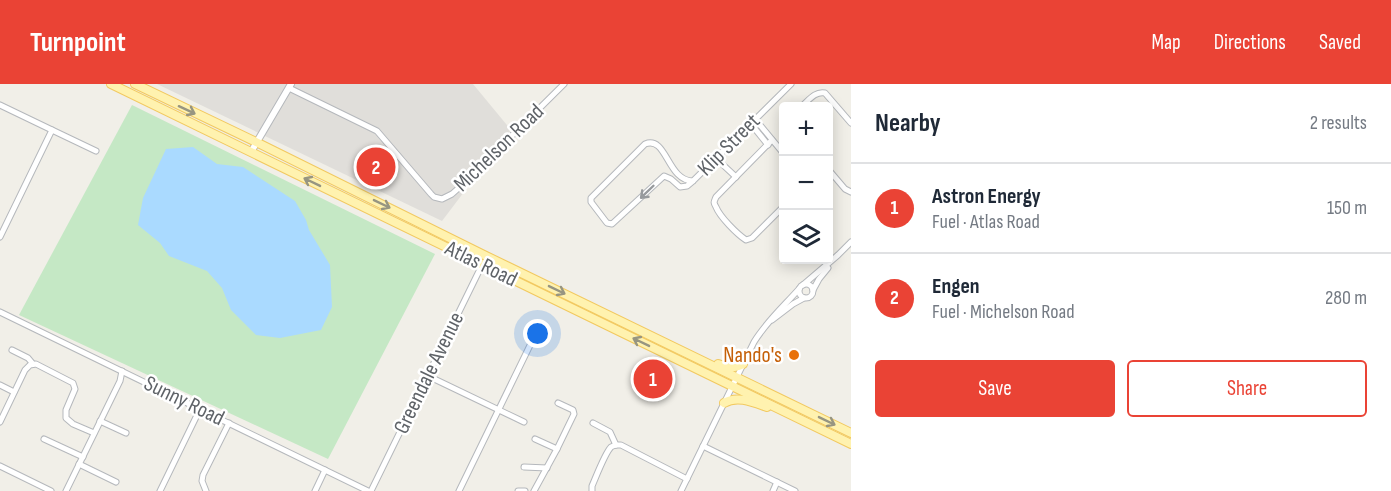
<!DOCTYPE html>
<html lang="en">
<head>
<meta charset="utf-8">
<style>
  :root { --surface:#fff; --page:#f6f6f7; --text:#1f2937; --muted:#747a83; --line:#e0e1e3; --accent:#ea4335 }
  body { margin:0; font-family:"Sofia Sans Condensed",sans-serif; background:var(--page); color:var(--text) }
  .controls { position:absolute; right:18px; top:18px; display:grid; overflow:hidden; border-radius:6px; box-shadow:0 3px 15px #0003 }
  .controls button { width:54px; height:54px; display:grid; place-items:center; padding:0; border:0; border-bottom:2px solid var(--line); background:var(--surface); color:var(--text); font:30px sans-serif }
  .you { position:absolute; left:538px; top:250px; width:21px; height:21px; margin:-15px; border:4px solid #fff; border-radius:50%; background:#1a73e8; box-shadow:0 0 0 9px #1a73e833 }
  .badge { display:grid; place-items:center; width:39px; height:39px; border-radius:50%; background:var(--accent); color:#fff; font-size:20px; font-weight:700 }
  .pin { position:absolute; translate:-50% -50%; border:3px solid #fff; box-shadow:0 2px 6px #0006 }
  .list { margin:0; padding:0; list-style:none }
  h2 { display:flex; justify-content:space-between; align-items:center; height:78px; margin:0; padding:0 24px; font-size:26px }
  h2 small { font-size:20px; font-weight:400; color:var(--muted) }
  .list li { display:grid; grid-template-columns:39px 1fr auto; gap:18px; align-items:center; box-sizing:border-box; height:90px; padding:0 24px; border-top:2px solid var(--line) }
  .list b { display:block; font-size:22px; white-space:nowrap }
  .list p { margin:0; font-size:20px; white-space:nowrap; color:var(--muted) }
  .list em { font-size:20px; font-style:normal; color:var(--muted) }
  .actions { display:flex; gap:12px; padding:18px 24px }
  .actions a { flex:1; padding:14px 0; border:2px solid var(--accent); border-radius:6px; text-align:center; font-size:21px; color:var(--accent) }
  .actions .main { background:var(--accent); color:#fff }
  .icon { flex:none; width:33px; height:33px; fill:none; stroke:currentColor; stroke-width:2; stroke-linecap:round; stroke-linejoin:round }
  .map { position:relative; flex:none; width:851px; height:407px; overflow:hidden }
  header { display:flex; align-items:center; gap:36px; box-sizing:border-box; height:84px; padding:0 30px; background:var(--accent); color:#fff }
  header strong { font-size:28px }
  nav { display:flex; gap:33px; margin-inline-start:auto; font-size:21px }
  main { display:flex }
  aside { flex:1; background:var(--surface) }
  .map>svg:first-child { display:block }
  .industrial { fill:#e0deda }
  .green { fill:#c5e8c5 }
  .water { fill:#aadaff }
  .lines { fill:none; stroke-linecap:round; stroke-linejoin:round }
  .minor-casing { stroke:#b5b8bc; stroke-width:7 }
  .tertiary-casing { stroke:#b5b8bc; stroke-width:8 }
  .primary-casing { stroke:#f2c960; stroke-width:10 }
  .minor { stroke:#fff; stroke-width:5 }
  .tertiary { stroke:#fff; stroke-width:6 }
  .primary { stroke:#fff2af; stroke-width:8 }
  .oneway { stroke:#979581 }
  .oneway2 { stroke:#979a9d }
  .food-dot { fill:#e8710a; stroke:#fff; stroke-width:2 }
  .labels { text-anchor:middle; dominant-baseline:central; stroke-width:5; stroke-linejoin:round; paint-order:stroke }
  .street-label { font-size:22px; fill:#5f6368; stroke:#fff }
  .food-label { font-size:22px; fill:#c56008; stroke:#fff; text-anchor:end }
</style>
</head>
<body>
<header>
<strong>Turnpoint</strong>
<nav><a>Map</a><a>Directions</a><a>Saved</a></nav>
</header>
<main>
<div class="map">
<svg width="851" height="407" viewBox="0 0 851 407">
  <rect width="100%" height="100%" fill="#f1efe8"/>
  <!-- industrial -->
  <path class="industrial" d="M157 0H473L511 46 442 137Z"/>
  <!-- green -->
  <path class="green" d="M132 21 435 170 328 375 19 231Z"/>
  <!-- water -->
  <path class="water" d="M193 63 217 80 243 83 295 117 306 136 309 146 330 181 332 223 321 246 280 254 256 251 231 226 222 204 207 187 169 172 160 159 138 141 143 114 166 65Z"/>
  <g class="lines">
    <defs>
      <g id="minor">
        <path d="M289 4 377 47 431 110 434 113 442 115 452 110 461 102 564 0"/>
        <path d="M0 21 52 46 0 153"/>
        <path d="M802 22C809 16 815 7 825 9L851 39"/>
        <path d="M755 35 784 70"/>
        <path d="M751 40 768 61"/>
        <path d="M52 46 96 67"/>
        <path d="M772 56 716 113C714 118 713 118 716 123 720 133 737 150 746 156L752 154 784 122"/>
        <path d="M721 79 736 93"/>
        <path d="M828 85 845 105 851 108"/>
        <path d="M693 97C667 97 667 51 645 60L591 114V118L607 139 612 140 664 92 671 95 680 103 687 102 693 97 791 0"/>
        <circle cx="806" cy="207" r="7"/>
        <path d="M803 201 838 171 851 158"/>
        <path d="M813 206 819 195 828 184"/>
        <path d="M0 228 368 407"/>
        <path d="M772 236 793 220 804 214"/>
        <path d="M12 266 28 274 33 280"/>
        <path d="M428 292 524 338"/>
        <path d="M0 301 14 308"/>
        <path d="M100 337 126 349"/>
        <path d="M0 338 25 286 30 281 36 280 73 299 75 305 66 326V334L73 340 94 349"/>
        <path d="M593 339 610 348 616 361"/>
        <path d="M44 355 83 373"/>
        <path d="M535 355 557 365"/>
        <path d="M703 362 795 407"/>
        <path d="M79 380 116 398"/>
        <path d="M0 382 51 407"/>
        <path d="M524 383 547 384"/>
        <path d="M66 407 120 297 122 287"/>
        <path d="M160 407 200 325"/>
        <path d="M206 407 202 397 203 391 229 339"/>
        <path d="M315 407 325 386"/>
        <path d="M371 407 483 179"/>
        <path d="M459 407 536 249"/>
        <path d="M518 407H525"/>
        <path d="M534 407 557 365 574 330 573 326 558 319"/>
        <path d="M592 407V402C596 393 605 369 611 363 615 360 616 361 621 361L687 395"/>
        <path d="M681 407 754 258C766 238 784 222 799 205"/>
        <path d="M773 407 777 398"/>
      </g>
      <path id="tertiary" d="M251 68 291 0"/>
      <g id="primary">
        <path d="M111 0 851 360"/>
        <path d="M135 0 256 58 486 172 851 349"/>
        <path d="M718 280C729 284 732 285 743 280"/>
        <path d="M724 319C737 311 753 318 767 323"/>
      </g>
    </defs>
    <!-- minor casing -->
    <use href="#minor" class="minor-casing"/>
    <!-- tertiary casing -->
    <use href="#tertiary" class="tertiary-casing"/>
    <!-- primary casing -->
    <use href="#primary" class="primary-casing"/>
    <!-- minor -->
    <use href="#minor" class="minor"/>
    <!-- tertiary -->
    <use href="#tertiary" class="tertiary"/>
    <!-- primary -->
    <use href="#primary" class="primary"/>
  </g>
  <!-- one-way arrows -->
  <defs><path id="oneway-shaft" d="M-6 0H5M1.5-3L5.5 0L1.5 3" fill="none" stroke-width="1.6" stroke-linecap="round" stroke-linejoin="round" transform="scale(1.5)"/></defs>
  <g class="oneway">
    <use href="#oneway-shaft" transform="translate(187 26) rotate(25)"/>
    <use href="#oneway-shaft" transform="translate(312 98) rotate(-154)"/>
    <use href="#oneway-shaft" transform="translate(382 120) rotate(26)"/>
    <use href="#oneway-shaft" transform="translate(557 206) rotate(26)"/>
    <use href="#oneway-shaft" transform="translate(641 258) rotate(-154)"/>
    <use href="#oneway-shaft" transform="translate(827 337) rotate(26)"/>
  </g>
  <use class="oneway2" href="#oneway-shaft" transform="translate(647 108) rotate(136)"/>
  <!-- markers -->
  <circle class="food-dot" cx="794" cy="271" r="6"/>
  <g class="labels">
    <!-- street labels -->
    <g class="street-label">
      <text transform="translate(729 61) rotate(-45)">Klip Street</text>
      <text transform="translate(499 64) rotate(-44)">Michelson Road</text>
      <text transform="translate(481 180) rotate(26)">Atlas Road</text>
      <text transform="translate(429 289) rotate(-64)">Greendale Avenue</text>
      <text transform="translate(184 317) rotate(26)">Sunny Road</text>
    </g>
    <!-- food labels -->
    <g class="food-label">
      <text x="782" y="271">Nando's</text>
    </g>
  </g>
</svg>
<div class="controls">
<button>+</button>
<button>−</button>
<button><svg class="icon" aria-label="layers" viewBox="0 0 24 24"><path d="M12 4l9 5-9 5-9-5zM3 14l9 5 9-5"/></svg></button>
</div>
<div class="you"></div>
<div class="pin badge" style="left:653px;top:295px">1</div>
<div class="pin badge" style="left:376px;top:83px">2</div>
</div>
<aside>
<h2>Nearby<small>2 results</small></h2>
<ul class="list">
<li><span class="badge">1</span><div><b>Astron Energy</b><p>Fuel · Atlas Road</p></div><em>150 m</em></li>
<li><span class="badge">2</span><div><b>Engen</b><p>Fuel · Michelson Road</p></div><em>280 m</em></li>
</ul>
<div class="actions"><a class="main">Save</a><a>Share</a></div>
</aside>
</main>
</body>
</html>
